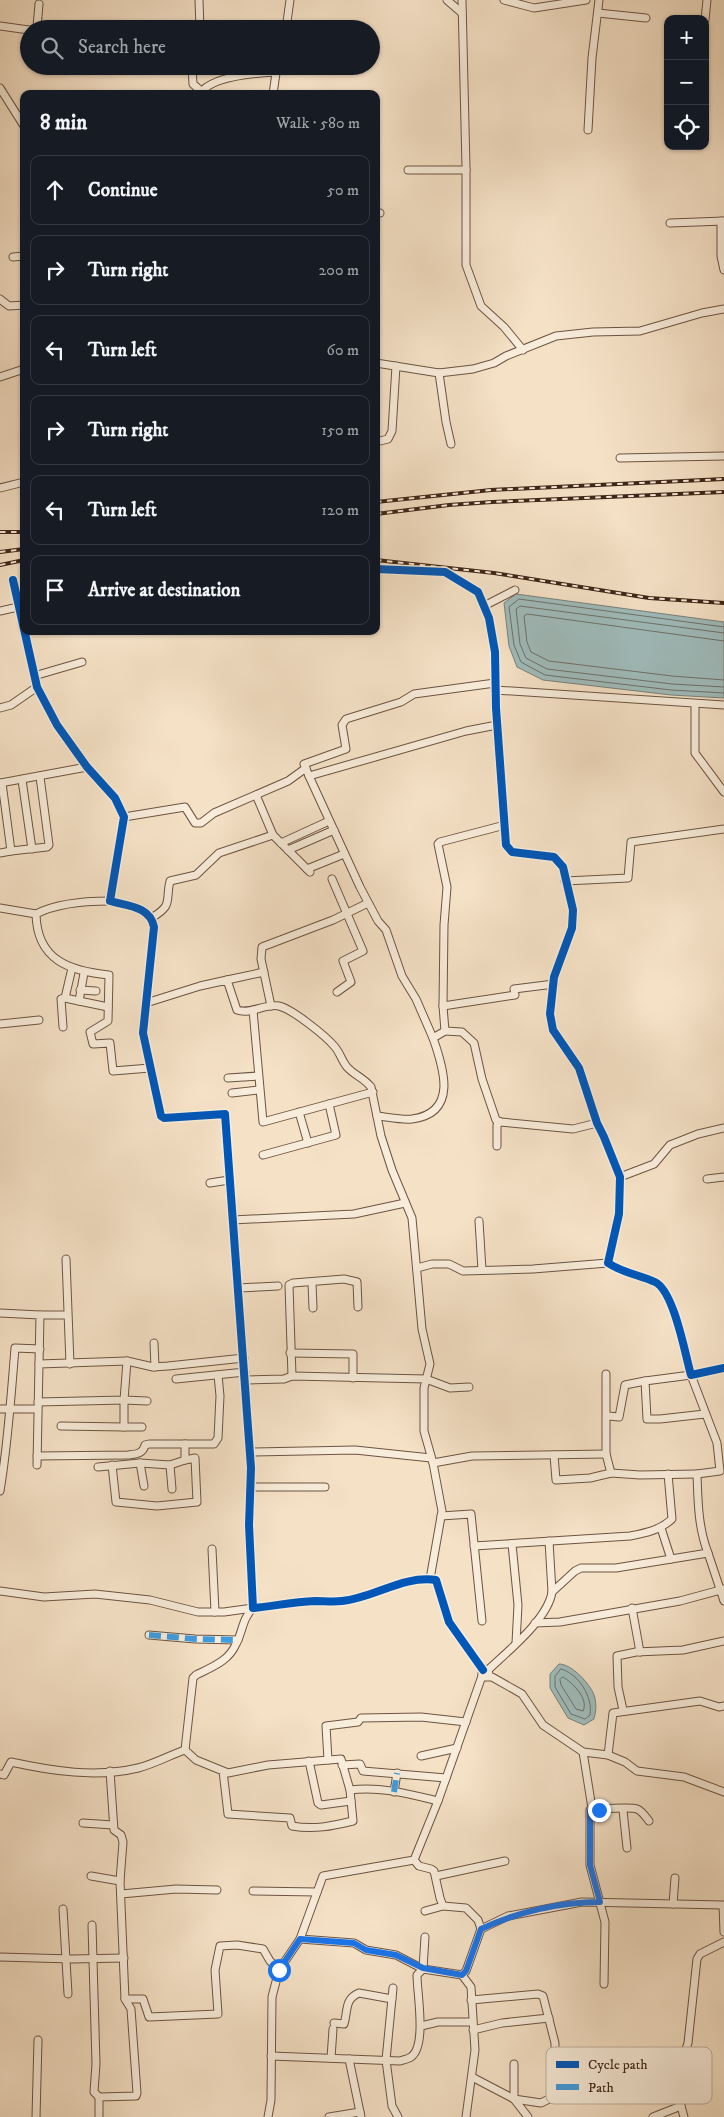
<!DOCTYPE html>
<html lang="en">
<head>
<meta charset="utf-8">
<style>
  :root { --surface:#171b24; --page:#20242c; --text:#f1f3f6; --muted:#9ea1a6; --line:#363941 }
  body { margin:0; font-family:"IM FELL DW Pica",serif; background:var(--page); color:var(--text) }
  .controls { position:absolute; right:15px; top:15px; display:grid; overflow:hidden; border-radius:10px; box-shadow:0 1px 4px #0004 }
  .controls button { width:45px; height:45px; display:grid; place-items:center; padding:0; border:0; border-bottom:1px solid var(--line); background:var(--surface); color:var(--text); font:25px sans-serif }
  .stop { position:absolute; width:15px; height:15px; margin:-11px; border:4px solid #1a73e8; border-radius:50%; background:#fff }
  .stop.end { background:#1a73e8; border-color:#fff; box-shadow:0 1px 5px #0008 }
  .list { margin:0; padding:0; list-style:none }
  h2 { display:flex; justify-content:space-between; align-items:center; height:65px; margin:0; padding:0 20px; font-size:21px }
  h2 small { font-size:16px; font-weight:400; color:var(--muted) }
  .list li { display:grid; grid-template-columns:32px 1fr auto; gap:15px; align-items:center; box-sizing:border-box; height:70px; margin:0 10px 10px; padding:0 10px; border:1px solid var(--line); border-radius:10px }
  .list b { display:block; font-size:19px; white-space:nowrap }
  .list em { font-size:16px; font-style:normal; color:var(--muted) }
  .icon { flex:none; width:28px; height:28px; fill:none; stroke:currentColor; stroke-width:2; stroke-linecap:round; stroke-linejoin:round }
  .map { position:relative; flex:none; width:724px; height:2117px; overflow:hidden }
  .search { position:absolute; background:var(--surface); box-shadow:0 1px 4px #0004; left:20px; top:20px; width:360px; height:55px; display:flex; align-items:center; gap:12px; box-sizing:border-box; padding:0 18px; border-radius:28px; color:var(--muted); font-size:19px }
  .panel { position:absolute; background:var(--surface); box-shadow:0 1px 4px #0004; left:20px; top:90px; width:360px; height:545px; border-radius:10px }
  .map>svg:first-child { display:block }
  .water { fill:#9fbcbc; stroke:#79807a }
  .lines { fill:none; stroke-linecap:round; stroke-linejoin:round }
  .shore { stroke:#6f7069; stroke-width:1 }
  .minor-casing { stroke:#6c5442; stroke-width:9 }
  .minor { stroke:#f8ecda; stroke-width:7 }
  .rail-casing { stroke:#3f2516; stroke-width:4 }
  .rail { stroke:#f8ecda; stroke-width:2; stroke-dasharray:5.5; stroke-linecap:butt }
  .quiet { stroke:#3f9cdf; stroke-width:6; stroke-dasharray:12 6; stroke-linecap:butt }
  .cycleway-casing { stroke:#f8ecda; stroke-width:11 }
  .cycleway { stroke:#0057b8; stroke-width:8 }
  .route { stroke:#1a73e8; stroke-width:6 }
  .key { fill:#f8ecda; stroke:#c0b09f; stroke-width:1 }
  .key-label { font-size:14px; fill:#3f2516 }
</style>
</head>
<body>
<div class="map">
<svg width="724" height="2117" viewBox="0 0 724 2117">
  <rect width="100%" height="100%" fill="#f5e1c6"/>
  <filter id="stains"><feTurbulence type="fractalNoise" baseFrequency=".004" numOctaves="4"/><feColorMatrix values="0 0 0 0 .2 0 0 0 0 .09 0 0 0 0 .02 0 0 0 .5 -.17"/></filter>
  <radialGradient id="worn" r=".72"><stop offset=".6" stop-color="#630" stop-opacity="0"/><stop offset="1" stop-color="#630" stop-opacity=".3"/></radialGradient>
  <!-- water -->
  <g class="water">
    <path d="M516 594 724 622V698L671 695 543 680 517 667 509 646 504 603Z"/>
    <path d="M559 1664C572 1664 590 1684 594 1695 597 1704 596 1711 594 1719L584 1725 568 1718 550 1688V1674Z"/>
  </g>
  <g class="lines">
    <!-- shore -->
    <g class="shore">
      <path d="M724 627 519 599 509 607 514 645 521 662 545 675 671 690 724 693"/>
      <path d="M724 633 520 606 516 609 520 644 526 658 547 669 672 684 724 687"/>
      <path d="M724 641 527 614 524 616 527 642 531 652 549 661 672 676 724 680"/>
      <path d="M561 1669C579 1674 593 1697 590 1715L585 1719 571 1714 555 1687V1677Z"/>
      <path d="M563 1677C573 1683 589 1699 583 1711L576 1709 561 1685 560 1680Z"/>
    </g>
    <defs>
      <g id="minor">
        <path d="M199 0 200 29"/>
        <path d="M447 0 462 13"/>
        <path d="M462 0 466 167V265L481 306 504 327 523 350"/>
        <path d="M504 0 534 8 586 0"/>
        <path d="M598 13 646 18"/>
        <path d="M705 20 707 0"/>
        <path d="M0 26 29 30"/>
        <path d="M33 29 37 27 39 4"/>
        <path d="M286 29 290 0"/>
        <path d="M192 66 193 84 201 91"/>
        <path d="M0 88 24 126"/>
        <path d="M200 94C210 76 257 73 276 72"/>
        <path d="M273 94 277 66"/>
        <path d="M588 130 592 58 599 0"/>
        <path d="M408 170H466"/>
        <path d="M376 213H380"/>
        <path d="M721 221V256L724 270"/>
        <path d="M670 223 724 221"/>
        <path d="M13 257 24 256"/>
        <path d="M0 299 9 306 24 305"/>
        <path d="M376 363 439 373 473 369 494 363 506 356 556 336 593 332 640 331 702 313 724 309"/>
        <path d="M439 373 446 422 451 444"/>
        <path d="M0 377 24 369"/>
        <path d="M376 442 388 439 392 431 396 366"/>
        <path d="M620 458 724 456"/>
        <path d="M0 488 24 482"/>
        <path d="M376 569 445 572 478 592 489 618 495 652 496 708 506 845 512 852 554 857 563 867 573 910 572 928 554 977 550 1014 553 1030 579 1068 597 1123 604 1137 620 1177 619 1214 608 1263C623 1273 640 1275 655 1282 674 1291 685 1354 691 1375L724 1368"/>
        <path d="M13 580 37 687 57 725 87 767 115 798 124 817 110 901C127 906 150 906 154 927L143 1033 161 1116 164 1118 225 1114 251 1468 249 1525 253 1608C273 1606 294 1602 315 1601 324 1601 333 1602 342 1601 374 1598 403 1575 436 1580L449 1622 483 1670"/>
        <path d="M484 606 515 590"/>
        <path d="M0 611 18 607"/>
        <path d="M34 676 82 662"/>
        <path d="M495 683 414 694 401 702 346 719 342 725 346 749 304 764 309 776 466 731 497 725"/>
        <path d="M495 690 724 705"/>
        <path d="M695 705V753L724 792"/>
        <path d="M0 708 11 705 37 687"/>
        <path d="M309 776 360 887 378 921 386 930 402 976 416 999 433 1038"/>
        <path d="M22 780 32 849"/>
        <path d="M0 783 87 767"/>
        <path d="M2 783 11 851 47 847 49 845 40 777"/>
        <path d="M256 795 273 835 310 872"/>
        <path d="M124 817 185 807 195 823H201L214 813 288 781 306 768"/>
        <path d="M505 825 440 842 438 844 447 887 444 925 443 1006 515 995 514 989 554 984"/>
        <path d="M281 843 329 821"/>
        <path d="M288 850 334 830"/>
        <path d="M0 853 11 851"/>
        <path d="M307 869 344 854"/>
        <path d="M332 879 363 951 343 961 351 982 337 992"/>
        <path d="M565 881 628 878 631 842 724 829"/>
        <path d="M110 901C87 901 57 903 36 914 37 960 69 971 109 975L108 1021 90 1032 93 1044 110 1043 113 1071 150 1068"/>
        <path d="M0 908 36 914"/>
        <path d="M151 918C174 905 165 901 170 881L196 875 219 853 273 835"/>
        <path d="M72 968 65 998 79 1001"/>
        <path d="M84 973 79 1001 108 1007"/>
        <path d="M227 980 264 972"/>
        <path d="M80 990 96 991"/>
        <path d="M146 1003 200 986 227 980 237 1010C251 1015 265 1003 279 1006 292 1009 326 1036 335 1047 340 1053 342 1061 347 1067 354 1075 364 1078 371 1087L381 1136 392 1170 412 1218 422 1329 430 1364 424 1388V1431L433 1463 442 1511 430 1579"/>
        <path d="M271 1006 261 959 262 947 333 920 368 903"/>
        <path d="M253 1010 263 1122 373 1092"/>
        <path d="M0 1024 39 1020"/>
        <path d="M63 1027 61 999 65 998"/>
        <path d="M445 1031 462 1032 474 1043 482 1079 496 1120 501 1122 573 1129 597 1123"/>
        <path d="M228 1078 258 1076"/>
        <path d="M232 1093 259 1090"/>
        <path d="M299 1112 308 1143"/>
        <path d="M377 1116C388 1117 400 1120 412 1119 458 1113 444 1069 433 1038L445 1031 443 1006"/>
        <path d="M497 1146V1125L500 1122"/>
        <path d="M263 1155 336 1135 329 1104"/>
        <path d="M620 1177 654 1164 670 1145 698 1134 724 1128"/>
        <path d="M707 1179 724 1177"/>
        <path d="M210 1183 229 1180"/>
        <path d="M233 1220 354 1214 405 1203"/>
        <path d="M479 1221 482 1270"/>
        <path d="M66 1259 70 1364"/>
        <path d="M417 1268 432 1264H449L463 1271 533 1269 608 1263"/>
        <path d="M312 1283 313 1308"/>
        <path d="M239 1288 278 1286"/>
        <path d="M0 1313 40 1315 39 1364"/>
        <path d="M40 1315H67"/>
        <path d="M154 1343 155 1367"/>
        <path d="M290 1353 353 1354V1378"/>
        <path d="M606 1374V1454L611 1473 640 1475 697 1474"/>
        <path d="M292 1376 289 1285 293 1283 344 1279 357 1282 358 1307"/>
        <path d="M176 1379 245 1372"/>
        <path d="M246 1380 284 1379 292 1376 426 1379 450 1388 469 1387"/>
        <path d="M38 1402 124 1400 127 1361"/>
        <path d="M0 1409H37"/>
        <path d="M608 1416 619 1417 625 1385 645 1381"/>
        <path d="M61 1426 124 1427V1400L147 1401"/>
        <path d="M124 1427H142"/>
        <path d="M250 1452 355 1450 431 1458"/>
        <path d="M554 1455 556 1480 590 1478 611 1473"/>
        <path d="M37 1456 128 1455C136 1454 143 1454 145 1445L149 1444H214L218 1438 220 1396 218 1375"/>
        <path d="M140 1463 144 1486"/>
        <path d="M433 1463 472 1456 606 1454"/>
        <path d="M37 1465 39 1364 127 1361 153 1367 168 1366 244 1358"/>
        <path d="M112 1465 116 1502 157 1506 197 1502 195 1458 185 1460"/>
        <path d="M170 1465 172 1489"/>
        <path d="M98 1467 140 1463 170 1465 185 1460V1444"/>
        <path d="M251 1487H325"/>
        <path d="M0 1491C8 1444 11 1396 15 1348L40 1349"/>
        <path d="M441 1516 471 1514 482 1621"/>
        <path d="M661 1528 671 1559"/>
        <path d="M549 1541 552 1592"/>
        <path d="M512 1544 518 1605 516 1643"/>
        <path d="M474 1546 630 1536C646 1533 660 1530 672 1519L668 1474"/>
        <path d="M212 1549 215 1612"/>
        <path d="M708 1553 724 1601"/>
        <path d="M0 1591 44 1597 95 1594 150 1600 198 1612H224L253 1608"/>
        <path d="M632 1608 640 1652"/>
        <path d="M535 1623 560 1622 680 1601 724 1589"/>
        <path d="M149 1635 195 1639 238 1640"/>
        <path d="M488 1670C508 1651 548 1619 552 1592L575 1571 581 1568H616L708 1553C698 1527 698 1501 697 1474L720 1471 717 1443 691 1375 645 1381 647 1419H660L705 1414"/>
        <path d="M489 1675 488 1670 485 1669 482 1671V1675L484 1677H492L522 1694 543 1725 583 1752 608 1755 625 1762 637 1771 684 1777 724 1792"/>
        <path d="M623 1710 618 1687 617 1656 636 1652 683 1650 724 1641"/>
        <path d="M185 1750 196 1760 228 1773 268 1765 341 1759 350 1790 353 1821C332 1826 314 1830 292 1826L290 1818 228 1814 223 1771"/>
        <path d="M185 1750 193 1678 196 1675C212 1667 229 1661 236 1644 243 1631 242 1619 253 1608"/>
        <path d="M583 1752 592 1808 590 1810V1865L605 1922 604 1984"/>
        <path d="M608 1755 613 1713 700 1701 719 1707 724 1706"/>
        <path d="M421 1756 457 1748"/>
        <path d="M328 1760 326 1726 358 1722 361 1718 421 1717 466 1722"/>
        <path d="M309 1761 318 1803 321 1805 351 1801"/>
        <path d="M342 1765 360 1764 363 1771 446 1778"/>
        <path d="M0 1774 4 1775 11 1762C52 1771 96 1778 138 1768 154 1764 170 1755 185 1750"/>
        <path d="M350 1790C380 1786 409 1794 438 1801"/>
        <path d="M394 1792 397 1773"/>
        <path d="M592 1808C603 1810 630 1806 637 1809 642 1811 646 1817 649 1821"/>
        <path d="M623 1810 627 1848"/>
        <path d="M83 1823 113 1825"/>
        <path d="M414 1860 419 1866 431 1869 434 1871 440 1898 443 1906 466 1908 478 1920 481 1929"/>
        <path d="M91 1876 120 1881"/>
        <path d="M436 1876 505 1861"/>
        <path d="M253 1891 317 1892"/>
        <path d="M121 1894 176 1889 217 1890"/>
        <path d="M673 1904 675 1878"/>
        <path d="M63 1909 68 1994"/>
        <path d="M425 1911 443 1906"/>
        <path d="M92 1925 96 2064 94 2092 99 2097"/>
        <path d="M300 1939 354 1943 366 1950 396 1955 423 1969 425 1937"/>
        <path d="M0 1957 72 1959 124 1958"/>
        <path d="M462 1975 471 1987 475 2050 466 2117"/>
        <path d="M393 1988 386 2060 392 2106 398 2117"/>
        <path d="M125 1999H143L149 2017 218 2014 215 1970 220 1946 237 1945 263 1949 270 1961 279 1970"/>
        <path d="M471 2000 538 1994 543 1996 555 2043V2096L541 2103 514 2099 472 2077"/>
        <path d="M334 2023 344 2024C348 2012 344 1999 359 1993L392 1999"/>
        <path d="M421 2026 438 2022H472"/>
        <path d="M473 2030 502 2023 549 2018"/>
        <path d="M271 2056 400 2061C403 2060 408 2059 411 2057 427 2046 417 1993 417 1975L423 1969 462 1975 466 1971 481 1929 508 1916 582 1902 723 1905 724 1932"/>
        <path d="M331 2058 333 2029"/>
        <path d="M349 2059 361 2117"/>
        <path d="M514 2064V2099L528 2117"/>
        <path d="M36 2117 38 2040"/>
        <path d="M99 2117V2097L136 2096 137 2093 131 2009 125 1999 120 1881 123 1842 121 1835 114 1830 110 1771"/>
        <path d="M268 2117 271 2100 272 1997 279 1970 300 1939 323 1876 414 1860 438 1801 482 1676"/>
        <path d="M329 2117 360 2112"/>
        <path d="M653 2117 681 2106"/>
        <path d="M684 2117 678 2095 677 2076 688 2043 697 1959 700 1954 724 1942"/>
      </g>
    </defs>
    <!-- minor casing -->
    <use href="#minor" class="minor-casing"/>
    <!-- minor -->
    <use href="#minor" class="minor"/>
    <defs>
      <g id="rail">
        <path d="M376 502 491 490 724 479"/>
        <path d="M376 514 449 505 492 502 724 492"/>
        <path d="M0 532H24"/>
        <path d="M0 552 24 549"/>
        <path d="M376 560 494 573 649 598 724 603"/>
        <path d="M0 565 24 560"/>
      </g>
    </defs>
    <!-- rail casing -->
    <use href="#rail" class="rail-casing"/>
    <!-- rail -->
    <use href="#rail" class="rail"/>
    <!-- quiet -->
    <g class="quiet">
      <path d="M149 1635 195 1639 238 1640"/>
      <path d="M394 1792 397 1773"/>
    </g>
    <defs>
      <g id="cycleway">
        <path d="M376 569 445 572 478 592 489 618 495 652 496 708 506 845 512 852 554 857 563 867 573 910 572 928 554 977 550 1014 553 1030 579 1068 597 1123 604 1137 620 1177 619 1214 608 1263C623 1273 640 1275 655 1282 674 1291 685 1354 691 1375L724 1368"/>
        <path d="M13 580 37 687 57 725 87 767 115 798 124 817 110 901C127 906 150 906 154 927L143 1033 161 1116 164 1118 225 1114 251 1468 249 1525 253 1608C273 1606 294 1602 315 1601 324 1601 333 1602 342 1601 374 1598 403 1575 436 1580L449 1622 483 1670"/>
      </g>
    </defs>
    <!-- cycleway casing -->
    <use href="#cycleway" class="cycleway-casing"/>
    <!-- cycleway -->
    <use href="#cycleway" class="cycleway"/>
  </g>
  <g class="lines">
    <!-- route -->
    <path class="route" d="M279 1970 300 1939 354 1943 366 1950 396 1955 423 1968 462 1975 466 1971 481 1929C517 1912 560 1902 600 1902L590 1865V1810L592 1808 599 1810"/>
  </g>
  <!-- legend -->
  <rect x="546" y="2047" width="166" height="57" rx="8" class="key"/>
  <rect x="556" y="2061" width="23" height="7" fill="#0057b8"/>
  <rect x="556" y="2084" width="23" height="6" fill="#3f9cdf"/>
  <g class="key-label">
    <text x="588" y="2069">Cycle path</text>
    <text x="588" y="2092">Path</text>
  </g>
  <rect width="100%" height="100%" filter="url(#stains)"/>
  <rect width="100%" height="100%" fill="url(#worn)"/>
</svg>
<div class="controls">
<button>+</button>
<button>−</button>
<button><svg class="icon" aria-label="locate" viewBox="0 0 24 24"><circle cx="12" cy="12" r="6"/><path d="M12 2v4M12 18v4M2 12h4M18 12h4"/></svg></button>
</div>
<div class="stop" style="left:279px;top:1970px"></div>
<div class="stop end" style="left:599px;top:1810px"></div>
<div class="search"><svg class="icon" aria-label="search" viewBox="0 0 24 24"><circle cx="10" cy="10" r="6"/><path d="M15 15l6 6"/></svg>Search here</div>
<section class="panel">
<h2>8 min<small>Walk · 580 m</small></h2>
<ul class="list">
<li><svg class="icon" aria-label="ahead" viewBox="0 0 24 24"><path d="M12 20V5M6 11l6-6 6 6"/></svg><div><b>Continue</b></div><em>50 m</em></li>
<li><svg class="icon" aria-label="right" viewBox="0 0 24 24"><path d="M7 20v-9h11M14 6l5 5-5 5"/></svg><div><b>Turn right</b></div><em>200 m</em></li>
<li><svg class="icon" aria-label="left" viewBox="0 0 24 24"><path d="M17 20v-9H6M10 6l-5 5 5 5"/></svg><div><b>Turn left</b></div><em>60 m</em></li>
<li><svg class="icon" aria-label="right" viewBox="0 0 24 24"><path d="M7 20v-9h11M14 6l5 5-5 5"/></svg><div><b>Turn right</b></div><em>150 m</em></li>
<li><svg class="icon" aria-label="left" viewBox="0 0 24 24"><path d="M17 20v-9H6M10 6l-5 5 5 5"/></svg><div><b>Turn left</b></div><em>120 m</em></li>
<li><svg class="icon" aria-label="arrive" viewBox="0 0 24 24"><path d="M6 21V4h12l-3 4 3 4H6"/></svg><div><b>Arrive at destination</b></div></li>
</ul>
</section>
</div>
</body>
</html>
